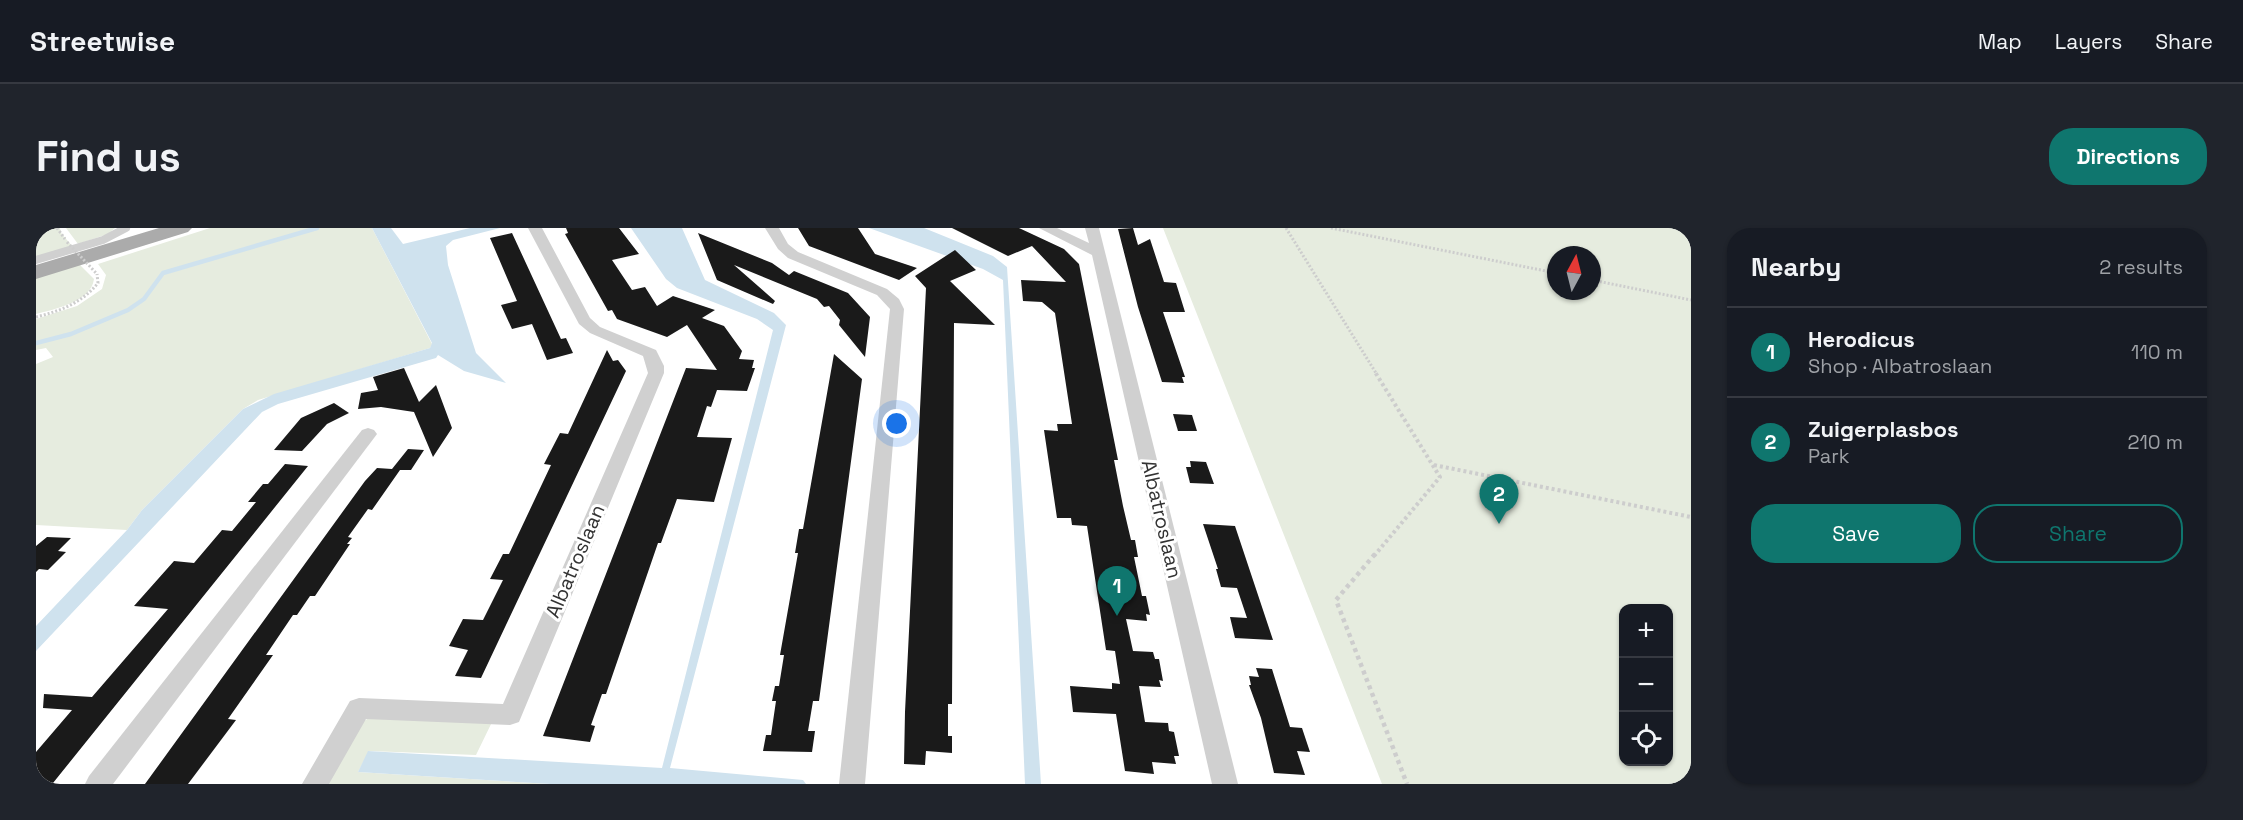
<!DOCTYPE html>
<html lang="en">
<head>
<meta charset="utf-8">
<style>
  :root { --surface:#171b24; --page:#20242c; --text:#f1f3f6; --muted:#9ea1a6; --line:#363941; --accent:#0f766e }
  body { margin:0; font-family:"Space Grotesk",sans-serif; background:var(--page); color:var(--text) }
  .controls { position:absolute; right:18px; bottom:18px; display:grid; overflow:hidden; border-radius:12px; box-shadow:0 2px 4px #0004 }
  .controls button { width:54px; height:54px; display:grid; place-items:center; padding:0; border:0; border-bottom:2px solid var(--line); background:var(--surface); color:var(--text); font:30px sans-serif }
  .compass { position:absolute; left:1511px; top:18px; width:54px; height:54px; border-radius:50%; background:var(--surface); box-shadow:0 2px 4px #0004; rotate:7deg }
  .you { position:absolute; left:861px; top:196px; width:21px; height:21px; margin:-15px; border:4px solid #fff; border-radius:50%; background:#1a73e8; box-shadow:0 0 0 9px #1a73e833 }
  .badge { display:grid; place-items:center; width:39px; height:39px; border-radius:50%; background:var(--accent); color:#fff; font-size:20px; font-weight:700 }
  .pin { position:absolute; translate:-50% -50px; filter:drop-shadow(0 2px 3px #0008) }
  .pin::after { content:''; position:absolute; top:32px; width:21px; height:18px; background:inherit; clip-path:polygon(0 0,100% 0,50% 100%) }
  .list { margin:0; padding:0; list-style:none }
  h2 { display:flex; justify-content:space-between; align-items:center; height:78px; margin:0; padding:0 24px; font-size:26px }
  h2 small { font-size:20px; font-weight:400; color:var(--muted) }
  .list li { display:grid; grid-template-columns:39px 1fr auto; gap:18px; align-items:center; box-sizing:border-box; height:90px; padding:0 24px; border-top:2px solid var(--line) }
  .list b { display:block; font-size:22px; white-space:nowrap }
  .list p { margin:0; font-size:20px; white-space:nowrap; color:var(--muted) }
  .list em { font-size:20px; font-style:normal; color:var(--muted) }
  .actions { display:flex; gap:12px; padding:18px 24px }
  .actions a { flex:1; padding:14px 0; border:2px solid var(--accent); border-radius:24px; text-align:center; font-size:21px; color:var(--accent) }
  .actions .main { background:var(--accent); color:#fff }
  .icon { flex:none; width:33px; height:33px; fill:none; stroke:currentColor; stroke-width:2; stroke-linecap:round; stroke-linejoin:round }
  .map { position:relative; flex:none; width:1655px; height:556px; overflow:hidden; border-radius:24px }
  header { display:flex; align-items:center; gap:36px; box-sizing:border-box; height:84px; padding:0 30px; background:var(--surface); border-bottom:2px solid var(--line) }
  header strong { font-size:28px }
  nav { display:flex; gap:33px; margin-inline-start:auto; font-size:21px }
  .intro { display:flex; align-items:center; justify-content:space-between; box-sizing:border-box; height:144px; padding:0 36px }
  h1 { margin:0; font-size:42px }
  .button { padding:15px 27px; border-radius:24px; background:var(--accent); color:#fff; font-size:21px; font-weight:700 }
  main { display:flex; gap:36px; padding:0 36px }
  aside { flex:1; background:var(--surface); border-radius:24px; box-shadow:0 2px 4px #0004 }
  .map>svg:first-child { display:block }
  .green { fill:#e6ecdf; fill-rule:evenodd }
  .water { fill:#cfe2ee }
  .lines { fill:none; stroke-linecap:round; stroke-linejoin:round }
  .stream { stroke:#cfe2ee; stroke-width:4.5 }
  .building { fill:#1a1a1a }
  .path-far2 { stroke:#cdcdcd; stroke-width:3; stroke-dasharray:2 2; stroke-linecap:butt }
  .path-far1 { stroke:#cdcdcd; stroke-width:4; stroke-dasharray:3 3; stroke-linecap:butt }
  .path { stroke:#cdcdcd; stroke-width:4.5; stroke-dasharray:4 4; stroke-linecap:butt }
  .service { stroke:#d0d0d0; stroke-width:8 }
  .minor { fill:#d0d0d0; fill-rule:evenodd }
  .primary { fill:#ababab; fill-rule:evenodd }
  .path-bridge { stroke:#cdcdcd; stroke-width:3; stroke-dasharray:2 2; stroke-linecap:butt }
  .labels { text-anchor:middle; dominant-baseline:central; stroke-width:6; stroke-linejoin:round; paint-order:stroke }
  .street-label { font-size:20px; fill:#333; stroke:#fff }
</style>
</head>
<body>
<header>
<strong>Streetwise</strong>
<nav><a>Map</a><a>Layers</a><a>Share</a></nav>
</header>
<div class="intro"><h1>Find us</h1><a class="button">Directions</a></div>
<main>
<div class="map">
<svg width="1655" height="556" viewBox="0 0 1655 556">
  <rect width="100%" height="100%" fill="#fff"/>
  <!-- green -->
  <g class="green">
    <path d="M0 0H24L25 5 37 19 0 30Z"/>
    <path d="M30 0H79L72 6 42 16Z"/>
    <path d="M174 0H336L396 116 394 120 222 172 207 181 106 282 91 302 0 297V136L17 129 10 120 0 122V91L41 78 66 61 70 47 62 36Z"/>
    <path d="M1127 0H1655V556H1346ZM1520 27H1556V63H1520ZM1588 380H1632V534H1588Z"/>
    <path d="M41 34 58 51C55 74 19 81 0 86V47Z"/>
    <path d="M333 490 457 492 440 527 333 523 322 544 514 556H286L319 498Z"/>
  </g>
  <!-- water -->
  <g class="water">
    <path d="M336 0H355L367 16 434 0H464L417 12 410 18 412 37 440 125 470 155 428 143 402 127 400 130 242 176 226 184 0 423V398L91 302 106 282 207 181 238 166 394 120 396 115Z"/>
    <path d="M595 0H646L669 52 738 85 750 97 634 540 767 552 770 556H514L322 544 332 523 626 540 737 102 721 91 641 60 630 51Z"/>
    <path d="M833 0H888L957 28 971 39 1005 556H989L967 52 947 41Z"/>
  </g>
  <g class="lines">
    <!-- stream -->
    <path class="stream" d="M0 115 35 106 92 82 108 71 127 45 281 0"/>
  </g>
  <!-- building -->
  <g class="building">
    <path d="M530 0H583L603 26 576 32 596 62 609 59 621 78 637 68 679 82 666 90 688 98 706 123 703 131 718 132 716 140H719L711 163 681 162 675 179 671 178 661 209 696 210 678 274 641 271 625 315H622L570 466H566L555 497 559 498 554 514 507 508 650 140 681 142 651 97 631 109 581 91 576 82 572 83 529 6 532 5Z"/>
    <path d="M762 0H822L839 26 881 40 863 52 773 18Z"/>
    <path d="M916 0H983L1028 21 1043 36 1082 232H1078L1087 278 1095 312H1099L1102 329H1098L1106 368H1110L1114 387 1110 386 1111 393 1090 391 1097 423 1117 424 1119 431H1123L1127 453 1123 452 1125 459 1103 458 1109 494 1132 495 1133 503 1138 504 1143 528H1138L1140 536 1116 534 1118 546 1089 543 1080 486 1037 484 1034 458 1076 461V455L1084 456 1079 423 1070 422 1051 298 1036 297 1035 290H1021L1008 202 1022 203 1021 196H1036L1019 85 1006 74 987 73 985 52 1030 54 996 18 972 28Z"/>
    <path d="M1097 0 1102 17 1114 11 1128 54 1140 55 1149 84H1127L1149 149H1146L1148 155 1126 154 1102 79 1082 1Z"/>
    <path d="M476 5 525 111 530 110 537 125 511 132 496 96 476 101 465 77 481 73 454 10Z"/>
    <path d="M662 5 736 35 753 47 758 43 812 65 834 89 829 129 803 97 804 92 793 78 788 79 781 71 698 37 739 73 737 76 681 52Z"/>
    <path d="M919 22 940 42 914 53 959 97 918 95 916 476H912V508H916V525L890 523 889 537 868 536 869 484 890 60 879 48Z"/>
    <path d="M571 122 577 133 582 132 590 143 445 450 419 448 432 422 413 418 427 391 447 392 467 352 454 351 467 326H473L515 237 508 236 524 205 532 206Z"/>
    <path d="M798 126 826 151 783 473H777L772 503H779L776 524 727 523 730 507H735L740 473H736L739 458H743L748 427H744L762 325H759L763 301H767Z"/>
    <path d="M368 140 383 174 400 157 416 200 397 229 378 184 345 179 322 181 325 165 342 162 337 149Z"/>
    <path d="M298 175 313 185 291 196 266 223 238 222 265 190Z"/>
    <path d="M1137 186 1156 187 1161 203H1142Z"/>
    <path d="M372 221 388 222 375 242H364L336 282 332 281 312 309 316 310 311 316H314L279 368H274L261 387H257L230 427H237L192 491 200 492 152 556H109L329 253 341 240 356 241Z"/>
    <path d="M1154 233 1170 234 1178 256 1154 255 1150 239H1155Z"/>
    <path d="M249 236 272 238 17 555 0 553V524L36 482 7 480 8 466 56 469 132 381 98 378 138 333 158 335 186 302 196 303 220 274H212L227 256H232Z"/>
    <path d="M1167 296 1199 298 1237 412 1199 410 1194 389 1211 390 1201 360 1185 359 1180 341H1182Z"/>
    <path d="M11 309 35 310 22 323 30 324 12 342 3 341 0 344V318Z"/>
    <path d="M1220 440 1236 441 1254 499 1266 500 1274 524 1261 523 1269 547 1238 545 1225 490 1213 457H1215L1213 448 1223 449Z"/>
  </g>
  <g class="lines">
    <!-- path-far2 -->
    <g class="path-far2">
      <path d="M21 0 29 11"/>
      <path d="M1250 0 1340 145"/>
      <path d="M1295 0 1520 45"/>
      <path d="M1556 52 1655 72"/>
      <path d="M0 89C24 83 46 75 62 55L61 46"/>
    </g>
    <!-- path-far1 -->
    <g class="path-far1">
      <path d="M1398 237 1655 289"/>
      <path d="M1338 328 1404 249 1339 144"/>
    </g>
    <!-- path -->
    <path class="path" d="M1339 326 1300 372 1371 556"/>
    <!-- service -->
    <path class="service" d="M0 32 67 12 90 0"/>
    <!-- minor -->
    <g class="minor">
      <path d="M492 0H506L554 90 564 99 620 122 628 138V145L483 494 474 497 330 491 293 556H266L314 473 323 470 467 476 612 145 607 128 554 105 543 96Z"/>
      <path d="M729 0H743L752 16 762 24 851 61 863 71 868 81 829 556H803L854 81 841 67 752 30 742 21Z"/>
      <path d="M1003 0H1021L1053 15 1049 0H1063L1202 556H1176L1056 27Z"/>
      <path d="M332 200 338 202 341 206 338 210 77 556H49L53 548 326 202Z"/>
    </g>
    <!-- primary -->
    <path class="primary" d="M123 0H156L152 4 0 51V37Z"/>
    <!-- path-bridge -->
    <path class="path-bridge" d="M31 14 61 46"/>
  </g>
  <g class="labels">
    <!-- street labels -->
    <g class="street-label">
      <text transform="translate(1126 291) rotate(77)">Albatroslaan</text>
      <text transform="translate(539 333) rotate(-67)">Albatroslaan</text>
    </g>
  </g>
</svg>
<div class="controls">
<button>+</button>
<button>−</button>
<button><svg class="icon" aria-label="locate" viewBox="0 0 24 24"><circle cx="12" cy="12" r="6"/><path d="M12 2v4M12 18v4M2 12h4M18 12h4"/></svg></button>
</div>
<svg class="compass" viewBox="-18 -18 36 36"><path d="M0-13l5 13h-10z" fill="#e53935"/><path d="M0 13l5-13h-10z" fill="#9ea1a6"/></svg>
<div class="you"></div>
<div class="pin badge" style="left:1081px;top:388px">1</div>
<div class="pin badge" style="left:1463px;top:296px">2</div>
</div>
<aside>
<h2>Nearby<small>2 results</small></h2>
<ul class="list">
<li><span class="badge">1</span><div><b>Herodicus</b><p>Shop · Albatroslaan</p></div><em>110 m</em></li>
<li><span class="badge">2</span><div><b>Zuigerplasbos</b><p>Park</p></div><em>210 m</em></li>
</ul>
<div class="actions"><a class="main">Save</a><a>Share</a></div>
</aside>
</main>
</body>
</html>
